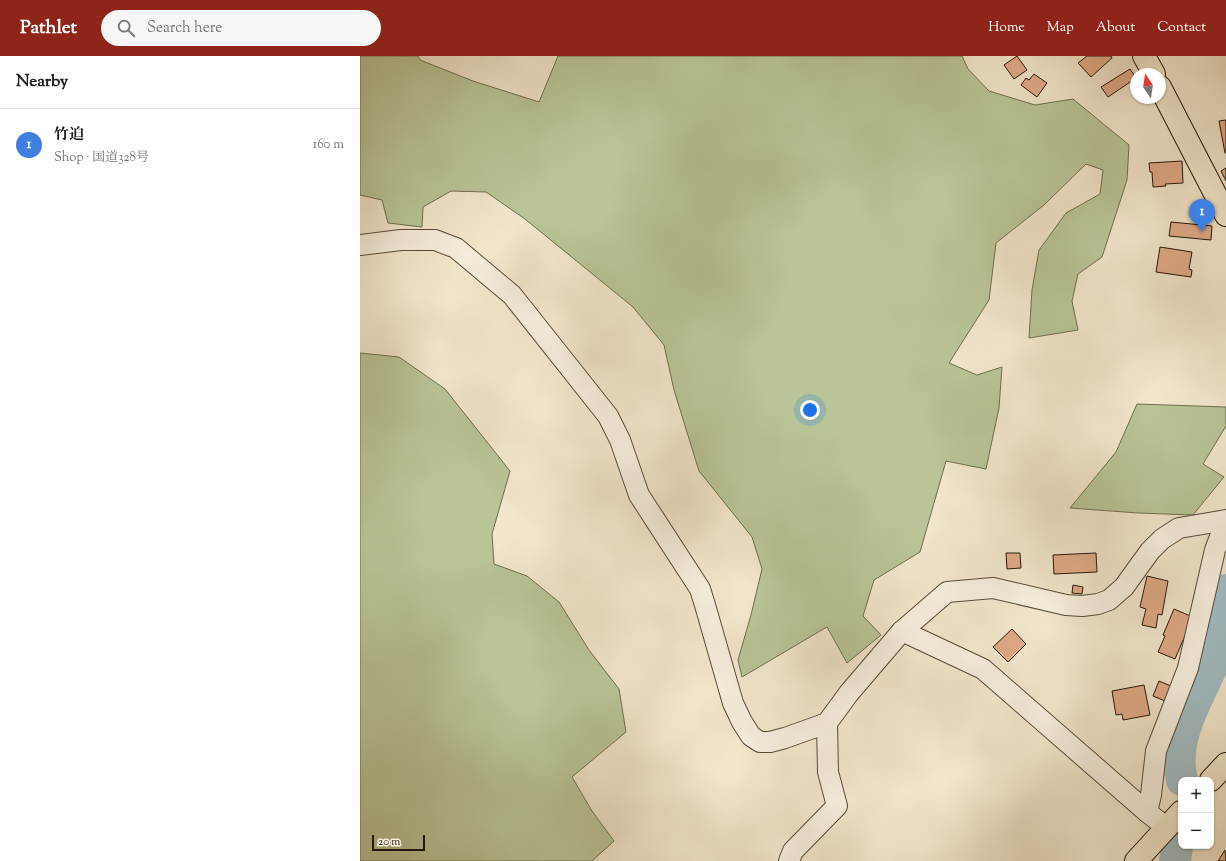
<!DOCTYPE html>
<html lang="en">
<head>
<meta charset="utf-8">
<style>
  :root { --surface:#fff; --page:#f6f6f6; --text:#202124; --muted:#757577; --line:#e0e0e0; --accent:#8f2418 }
  body { margin:0; font-family:"Sorts Mill Goudy","Noto Serif JP",serif; background:var(--page); color:var(--text) }
  .controls { position:absolute; right:12px; bottom:12px; display:grid; overflow:hidden; border-radius:8px; box-shadow:0 1px 3px #0004 }
  .controls button { width:36px; height:36px; display:grid; place-items:center; padding:0; border:0; border-bottom:1px solid var(--line); background:var(--surface); color:var(--text); font:20px sans-serif }
  .compass { position:absolute; left:770px; top:12px; width:36px; height:36px; border-radius:50%; background:var(--surface); box-shadow:0 1px 3px #0004; rotate:347deg }
  .scale { position:absolute; left:12px; bottom:10px; width:53px; box-sizing:border-box; padding-left:4px; border:2px solid #251709; border-top:0; font-size:11px; line-height:14px; white-space:nowrap; color:#251709; -webkit-text-stroke:3px #f7efde; paint-order:stroke }
  .you { position:absolute; left:450px; top:354px; width:14px; height:14px; margin:-10px; border:3px solid #fff; border-radius:50%; background:#1a73e8; box-shadow:0 0 0 6px #1a73e833 }
  .badge { display:grid; place-items:center; width:26px; height:26px; border-radius:50%; background:var(--accent); color:#fff; font-size:13px; font-weight:700 }
  .pin { position:absolute; translate:-50% -33px; filter:drop-shadow(0 1px 2px #0008) }
  .pin::after { content:''; position:absolute; top:21px; width:14px; height:12px; background:inherit; clip-path:polygon(0 0,100% 0,50% 100%) }
  .list { margin:0; padding:0; list-style:none }
  h2 { display:flex; justify-content:space-between; align-items:center; height:52px; margin:0; padding:0 16px; font-size:17px }
  h2 small { font-size:13px; font-weight:400; color:var(--muted) }
  .list li { display:grid; grid-template-columns:26px 1fr auto; gap:12px; align-items:center; box-sizing:border-box; height:72px; padding:0 16px; border-top:1px solid var(--line) }
  .list b { display:block; font-size:15px; white-space:nowrap }
  .list p { margin:0; font-size:13px; white-space:nowrap; color:var(--muted) }
  .list em { font-size:13px; font-style:normal; color:var(--muted) }
  .icon { flex:none; width:22px; height:22px; fill:none; stroke:currentColor; stroke-width:2; stroke-linecap:round; stroke-linejoin:round }
  .map { position:relative; flex:none; width:866px; height:805px; overflow:hidden }
  header { display:flex; align-items:center; gap:24px; box-sizing:border-box; height:56px; padding:0 20px; background:var(--accent); color:#fff }
  header strong { font-size:19px }
  nav { display:flex; gap:22px; margin-inline-start:auto; font-size:14px }
  .search { width:280px; height:36px; background:var(--page); display:flex; align-items:center; gap:10px; box-sizing:border-box; padding:0 14px; border-radius:22px; color:var(--muted); font-size:15px }
  main { display:flex }
  aside { flex:1; background:var(--surface) }
  .map>svg:first-child { display:block }
  .green { fill:#b9c598; stroke:#6f6e50 }
  .lines { fill:none; stroke-linecap:round; stroke-linejoin:round }
  .river { stroke:#a2bcc3; stroke-width:32 }
  .building { fill:#e0aa88; stroke:#251709 }
  .minor-casing { stroke:#584b3a; stroke-width:22 }
  .highway-casing { stroke:#251709; stroke-width:24 }
  .minor { stroke:#f7efde; stroke-width:20 }
  .highway { stroke:#f2e7cc; stroke-width:22 }
</style>
</head>
<body>
<header>
<strong>Pathlet</strong>
<div class="search"><svg class="icon" aria-label="search" viewBox="0 0 24 24"><circle cx="10" cy="10" r="6"/><path d="M15 15l6 6"/></svg>Search here</div>
<nav><a>Home</a><a>Map</a><a>About</a><a>Contact</a></nav>
</header>
<main>
<aside>
<h2>Nearby<small></small></h2>
<ul class="list">
<li><span class="badge" style="background:#3f7fe0">1</span><div><b>竹迫</b><p>Shop · 国道328号</p></div><em>160 m</em></li>
</ul>
</aside>
<div class="map">
<svg width="866" height="805" viewBox="0 0 866 805">
  <rect width="100%" height="100%" fill="#f2e7cc"/>
  <filter id="stains"><feTurbulence type="fractalNoise" baseFrequency=".005" numOctaves="4"/><feColorMatrix values="0 0 0 0 .2 0 0 0 0 .09 0 0 0 0 .02 0 0 0 .5 -.17"/></filter>
  <radialGradient id="worn" r=".72"><stop offset=".6" stop-color="#630" stop-opacity="0"/><stop offset="1" stop-color="#630" stop-opacity=".3"/></radialGradient>
  <!-- green -->
  <g class="green">
    <path d="M0 0H58L60 4 113 25 179 46 198 0H602L608 13 629 35 675 49 713 43 769 89 767 124 742 201 718 218 712 245 718 274 669 282 672 234 679 194 706 157 740 138 743 114 726 108 684 149 636 187 629 244 589 307 617 319 642 311 639 352 626 413 586 405 560 496 514 524 503 560 521 579 487 607 467 571 382 621 378 604 391 559 402 513 392 481 339 415 314 334 304 289 273 251 165 163 126 136 91 135 63 151 62 171 28 167 22 144 0 139Z"/>
    <path d="M0 297 39 301 85 333 150 415 132 478 134 508 167 520 199 546 229 594 259 633 266 676 212 721 232 755 254 785 232 805H0Z"/>
    <path d="M777 348 866 351V370L843 408 864 421 833 459 778 457 710 452 756 396Z"/>
  </g>
  <g class="lines">
    <!-- river -->
    <g class="river">
      <path d="M822 724C811 681 840 641 855 603 857 597 861 591 862 585 866 569 861 551 866 534"/>
      <path d="M815 805 820 770"/>
    </g>
  </g>
  <!-- building -->
  <g class="building">
    <path d="M657 0 667 14 654 23 644 9Z"/>
    <path d="M727 0H751L752 2 731 21 718 7Z"/>
    <path d="M770 13 776 22 748 41 741 31Z"/>
    <path d="M674 18 687 27 677 41 661 29 666 22 669 24Z"/>
    <path d="M866 64V97H865L859 65Z"/>
    <path d="M822 105 823 127 805 128 806 130 793 131 792 116H790L789 107Z"/>
    <path d="M866 112V125L861 115Z"/>
    <path d="M811 166 852 170 851 184 809 180Z"/>
    <path d="M800 191 832 196 829 213 832 214 831 221 796 216Z"/>
    <path d="M646 497H660L661 512 647 513Z"/>
    <path d="M736 497 737 516 694 518 693 499Z"/>
    <path d="M787 520 808 525 802 559 798 558 796 572 782 569 786 553 780 551Z"/>
    <path d="M713 529 723 531 722 538 712 537Z"/>
    <path d="M814 553 833 561 815 603 798 596 805 580 803 579Z"/>
    <path d="M652 573 666 588 648 606 633 591Z"/>
    <path d="M799 625 811 630 805 645 793 640Z"/>
    <path d="M784 629 790 659 763 664 762 658 756 659 752 635Z"/>
    <path d="M865 794 866 805H858Z"/>
  </g>
  <g class="lines">
    <defs>
      <g id="minor">
        <path d="M0 189 41 184H75L96 192 152 239 248 360 260 384 279 439 340 533 345 549 373 647 382 666 391 680 400 686H410L425 682 467 667 489 637 542 575 587 536 633 532 706 549 722 550 738 548 749 544 764 531 790 495 802 483 819 472 866 464"/>
        <path d="M542 575 623 613 787 756 807 772"/>
        <path d="M787 756 791 739 796 695 828 612 855 494 863 473 866 470"/>
        <path d="M429 805 433 795 477 750 468 716 467 667"/>
      </g>
      <g id="highway">
        <path d="M784 0 794 18"/>
        <path d="M800 31 866 159"/>
        <path d="M851 724 866 708"/>
        <path d="M776 805 821 756"/>
      </g>
    </defs>
    <!-- minor casing -->
    <use href="#minor" class="minor-casing"/>
    <!-- highway casing -->
    <use href="#highway" class="highway-casing"/>
    <!-- minor -->
    <use href="#minor" class="minor"/>
    <!-- highway -->
    <use href="#highway" class="highway"/>
  </g>
  <rect width="100%" height="100%" filter="url(#stains)"/>
  <rect width="100%" height="100%" fill="url(#worn)"/>
</svg>
<div class="controls">
<button>+</button>
<button>−</button>
</div>
<svg class="compass" viewBox="-18 -18 36 36"><path d="M0-13l5 13h-10z" fill="#e53935"/><path d="M0 13l5-13h-10z" fill="#757577"/></svg>
<div class="scale">20 m</div>
<div class="you"></div>
<div class="pin badge" style="left:842px;top:176px;background:#3f7fe0">1</div>
</div>
</main>
</body>
</html>
